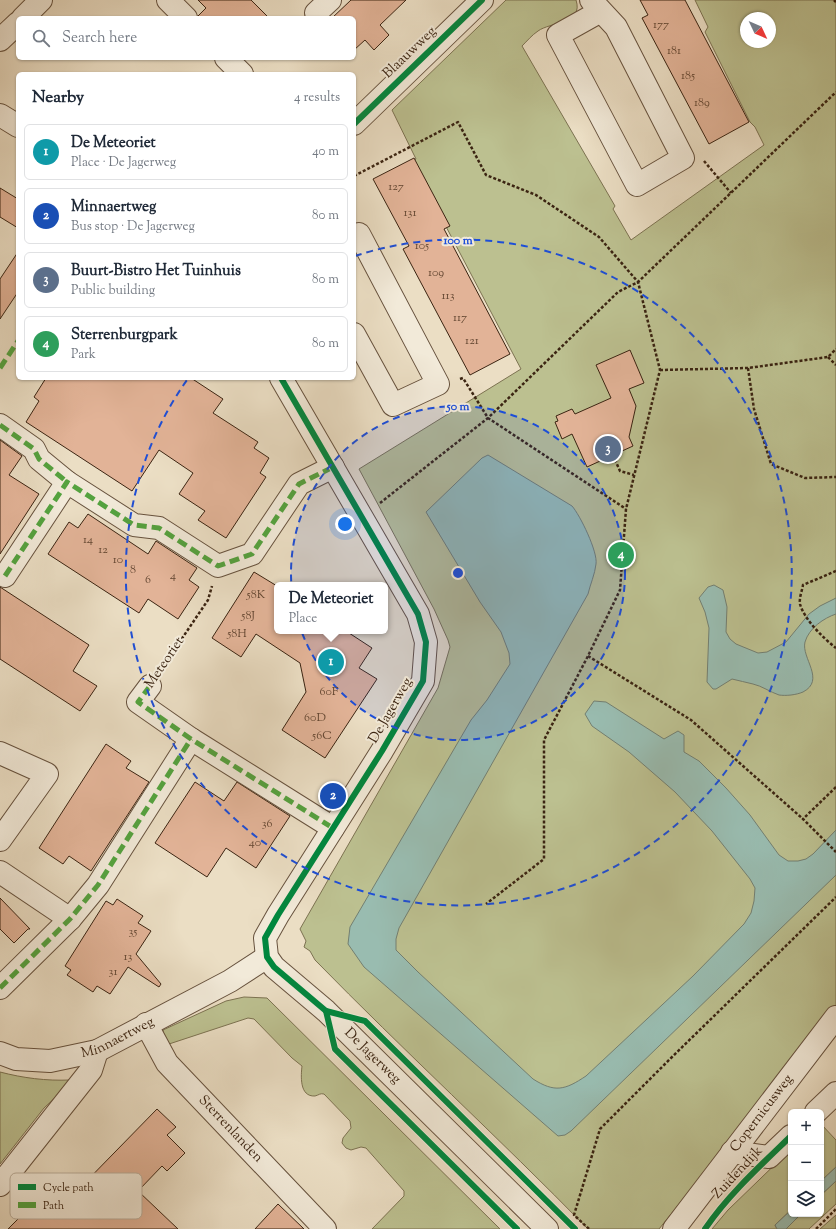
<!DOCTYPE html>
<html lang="en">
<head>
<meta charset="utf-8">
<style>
  :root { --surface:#fff; --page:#f2f2f3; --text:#1f2937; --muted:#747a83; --line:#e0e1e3; --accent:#0b8043 }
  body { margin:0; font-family:"Sorts Mill Goudy",serif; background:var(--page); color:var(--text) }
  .controls { position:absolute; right:12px; bottom:12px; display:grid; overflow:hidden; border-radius:6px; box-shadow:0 1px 3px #0004 }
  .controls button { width:36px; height:36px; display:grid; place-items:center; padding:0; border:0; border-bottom:1px solid var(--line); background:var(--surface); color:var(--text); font:20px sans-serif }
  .compass { position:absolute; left:740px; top:12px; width:36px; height:36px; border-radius:50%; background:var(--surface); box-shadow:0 1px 3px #0004; rotate:134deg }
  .you { position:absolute; left:345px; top:524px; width:14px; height:14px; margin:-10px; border:3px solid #fff; border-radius:50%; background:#1a73e8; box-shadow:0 0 0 6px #1a73e833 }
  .badge { display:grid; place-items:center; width:26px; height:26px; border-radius:50%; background:var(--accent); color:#fff; font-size:13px; font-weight:700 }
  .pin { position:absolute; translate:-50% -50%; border:2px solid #fff; box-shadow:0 1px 4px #0006 }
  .popup { position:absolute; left:274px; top:582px; width:114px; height:52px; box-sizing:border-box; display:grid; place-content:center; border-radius:6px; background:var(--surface); filter:drop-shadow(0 1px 3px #0005); font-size:13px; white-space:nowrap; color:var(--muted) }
  .popup b { font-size:15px; color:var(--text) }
  .popup::after { content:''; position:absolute; left:50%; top:100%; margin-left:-8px; border:8px solid transparent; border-top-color:var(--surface) }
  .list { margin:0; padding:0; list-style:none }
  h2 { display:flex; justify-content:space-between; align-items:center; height:52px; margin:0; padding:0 16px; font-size:17px }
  h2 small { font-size:13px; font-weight:400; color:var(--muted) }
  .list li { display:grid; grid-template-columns:26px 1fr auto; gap:12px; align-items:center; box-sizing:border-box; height:56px; margin:0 8px 8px; padding:0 8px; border:1px solid var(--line); border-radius:6px }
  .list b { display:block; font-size:15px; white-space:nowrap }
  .list p { margin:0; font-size:13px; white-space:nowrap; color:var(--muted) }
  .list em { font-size:13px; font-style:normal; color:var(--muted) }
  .icon { flex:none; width:22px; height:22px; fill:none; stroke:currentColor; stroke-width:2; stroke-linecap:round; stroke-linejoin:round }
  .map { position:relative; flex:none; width:836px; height:1229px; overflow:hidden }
  .search { position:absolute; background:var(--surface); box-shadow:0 1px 3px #0004; left:16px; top:16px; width:340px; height:44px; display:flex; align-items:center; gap:10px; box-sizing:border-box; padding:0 14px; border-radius:6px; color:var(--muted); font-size:15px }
  .panel { position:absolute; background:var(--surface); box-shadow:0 1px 3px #0004; left:16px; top:72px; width:340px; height:308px; border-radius:6px }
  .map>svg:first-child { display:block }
  .green { fill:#bcc090; stroke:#7c7251; fill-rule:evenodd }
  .water { fill:#99bcb0; stroke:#737f71 }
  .building { fill:#e2b397; stroke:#3b2412 }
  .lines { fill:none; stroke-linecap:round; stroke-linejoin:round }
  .minor-casing { stroke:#67523e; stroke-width:24 }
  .path { stroke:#3b2412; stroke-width:2.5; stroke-dasharray:3 2; stroke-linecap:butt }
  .minor { stroke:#f2ead9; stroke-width:22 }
  .quiet { stroke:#54a33f; stroke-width:5; stroke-dasharray:10 5; stroke-linecap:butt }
  .cycleway-casing { stroke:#f2ead9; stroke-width:8 }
  .cycleway { stroke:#00873e; stroke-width:6 }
  .ring { fill:none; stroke:#1d4ed8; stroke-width:2; stroke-dasharray:7 5 }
  .labels { text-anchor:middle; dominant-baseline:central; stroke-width:4; stroke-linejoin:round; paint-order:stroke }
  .number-label { font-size:12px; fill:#654833 }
  .street-label { font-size:14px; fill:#3b2412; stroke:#f2ead9 }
  .key { fill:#f2ead9; stroke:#bbaf9d; stroke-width:1 }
  .key-label { font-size:11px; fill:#3b2412 }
  .centre { fill:#1d4ed8; stroke:#f2ead9; stroke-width:2 }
  .ring-label { font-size:12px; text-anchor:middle; font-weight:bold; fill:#1d4ed8; stroke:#f2ead9; stroke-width:4; stroke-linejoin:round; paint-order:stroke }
</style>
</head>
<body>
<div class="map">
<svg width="836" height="1229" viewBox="0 0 836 1229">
  <rect width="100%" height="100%" fill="#ebdec4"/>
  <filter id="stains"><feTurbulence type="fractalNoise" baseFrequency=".005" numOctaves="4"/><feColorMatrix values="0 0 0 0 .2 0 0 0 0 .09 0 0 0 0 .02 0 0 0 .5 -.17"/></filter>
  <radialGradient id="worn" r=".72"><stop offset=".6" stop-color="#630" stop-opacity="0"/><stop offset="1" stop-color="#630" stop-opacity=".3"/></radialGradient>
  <!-- green -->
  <g class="green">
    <path d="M506 0H576C584 24 550 22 538 31 532 35 527 41 522 46L615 206 613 209 631 240 764 145 755 127 750 122 705 32 708 27 695 0H836V1010L659 1229H588C499 1138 404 1051 315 960L310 951 304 947 306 941 300 929 438 688 450 647 448 640 434 609 359 469 521 369 412 162 416 159 392 110ZM746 18H770V42H746Z"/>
    <path d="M244 997 267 998 500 1229H372L404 1196V1191L366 1148 361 1147 351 1150 346 1148 342 1143 343 1138 351 1128 350 1121 324 1094C320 1093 319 1095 315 1096 299 1097 301 1075 302 1066L292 1058 254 1019 248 1018 166 1045 163 1030 226 1001Z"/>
    <path d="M0 1072C23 1078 46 1081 70 1080L58 1095 44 1108 0 1164Z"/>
    <path d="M821 1124 836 1140V1167L821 1181Z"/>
    <path d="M791 1149V1210L775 1225 777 1229H712L728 1210Z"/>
    <path d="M836 1181V1204L809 1229H786L801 1214H821V1195Z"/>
    <path d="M836 1215V1229H820Z"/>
  </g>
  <!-- water -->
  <g class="water">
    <path d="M488 455 572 506C580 515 598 552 596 564 595 574 590 585 588 594L399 928 396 939V950L418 972 533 1079C555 1093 565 1090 586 1076L693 976 744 924 751 913 754 901 755 888 750 879 712 831 675 792 629 752 592 726 585 714 594 701 606 702 664 739 678 731 684 735V752L699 761 726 788 750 815 779 855 788 861H798L806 859 813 854 836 830V875L571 1131 565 1135 558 1136 364 967 348 944 350 927 471 720 487 700 510 664 509 653 501 632 480 602 426 512 482 458Z"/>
    <path d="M714 585 723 590 727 607 726 632 730 639 736 644 758 653 767 652 786 642 809 614 820 606 836 598V614C824 618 809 628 805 642 801 658 826 680 803 692 796 695 786 696 779 695 770 692 762 686 753 684 746 682 739 681 732 679L716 689H713L707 682 709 628 705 612 699 598 708 587Z"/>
    <path d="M836 1167V1181L821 1195V1181Z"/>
    <path d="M791 1210V1214H801L786 1229H777L775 1225Z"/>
  </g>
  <!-- building -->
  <g class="building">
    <path d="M198 0H251L269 18H198V16L206 8Z"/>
    <path d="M351 0H406L380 25 389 35 374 50 365 40 354 50V18H332Z"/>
    <path d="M640 0H685L749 122 709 144 642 18 648 15Z"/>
    <path d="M414 158 450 226 444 229 510 354 470 375 403 249 409 246 373 179Z"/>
    <path d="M0 188 18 199V228L0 217Z"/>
    <path d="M18 252V292L0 319V279Z"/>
    <path d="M630 350 644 383 629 389 636 406 629 437 633 446 587 467 572 434 562 439 555 422 558 421 556 416 572 409 575 414 611 398 596 365Z"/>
    <path d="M46 378H191L223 399 213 413 258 442 254 448 269 458 260 473 266 477 226 538 198 520 205 511 179 494 193 473 159 450 132 491 26 422 39 401 34 397Z"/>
    <path d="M0 440 22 456 9 475 39 494 0 554Z"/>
    <path d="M88 514 148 554 156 541 197 568 189 580 199 587 178 619 148 599 139 613 48 554 69 522 78 528Z"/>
    <path d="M254 572 277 586V631H346L372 648 359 668 377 679 325 758 282 730 306 692 300 663 256 634 241 657 212 638Z"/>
    <path d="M0 587 89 645 73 671 97 686 80 711 0 659Z"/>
    <path d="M106 744 131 761 126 768 149 782 91 871 69 856 63 864 39 848Z"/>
    <path d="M195 782 224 801 237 782 290 816 256 868 226 848 207 877 155 843Z"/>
    <path d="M0 898 30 929H28L14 943 0 929Z"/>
    <path d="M117 899 143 916 138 923 151 931 136 954 161 984 159 987 128 967 110 994 97 986 93 992 67 975 71 970 65 966 106 901 113 905Z"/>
    <path d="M157 1109 176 1127 167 1135 185 1153 167 1171 162 1166 138 1191 178 1229H8L40 1197 49 1206 66 1188 73 1195Z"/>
    <path d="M278 1204 304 1229H255Z"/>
  </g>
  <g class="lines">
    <defs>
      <g id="minor">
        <path d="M168 0 186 18"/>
        <path d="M591 0 616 27 683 158 637 185 558 35 601 11"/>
        <path d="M316 13 330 0"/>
        <path d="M23 18 41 0"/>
        <path d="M0 40 18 23"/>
        <path d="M226 58 242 74"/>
        <path d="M0 115 18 126"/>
        <path d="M354 124 482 0"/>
        <path d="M354 236 359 234 438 384 393 405 354 334"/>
        <path id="s1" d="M281 378 418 614 426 642 423 681 382 751 278 915 265 938 267 957 274 967 326 1011 547 1229"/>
        <path d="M0 425 34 449 39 459 67 482"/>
        <path d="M5 576 67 482 134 525 159 528 218 566 252 554 299 484 333 467"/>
        <path d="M150 686 138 702 191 739 333 828"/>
        <path d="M0 753 47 774 0 840"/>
        <path d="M0 872 70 919"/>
        <path d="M0 988 70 919 98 885 191 739"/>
        <path id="s2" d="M146 1024 167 1063 325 1229"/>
        <path id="s3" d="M0 1053 16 1059 50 1061 97 1051 230 981 267 957"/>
        <path d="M816 1112 836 1093"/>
        <path d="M732 1152 769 1157 791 1136"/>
        <path d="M0 1185 91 1070 97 1051"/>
        <path id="s4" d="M674 1229 836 1017"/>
      </g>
    </defs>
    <!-- minor casing -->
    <use href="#minor" class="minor-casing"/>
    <!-- path -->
    <g class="path">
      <path d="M834 0 836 2"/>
      <path d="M704 161 731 193"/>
      <path d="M354 176 458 122 486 175 536 195 599 237 638 282 660 370 626 509 620 590 588 656 544 740V859L486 904"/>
      <path d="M828 357 836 365"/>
      <path d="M748 368 754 409 771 464 805 478 836 477"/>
      <path d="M660 370 748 368 828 357 836 349"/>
      <path d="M460 379 463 378 488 418 626 509"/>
      <path d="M613 455 620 471 634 475"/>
      <path d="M380 503 488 418 618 292 638 282 836 92"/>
      <path d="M836 571 803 585C802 591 799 598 800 604 804 619 823 638 836 648"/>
      <path d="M588 656 691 720 803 819"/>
      <path d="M162 668 208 600 212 586"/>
      <path d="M836 787 803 819 836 852"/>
      <path d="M589 1229 574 1215 600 1129 672 1057 836 897"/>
      <path d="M816 1229 836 1209"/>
    </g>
    <!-- minor -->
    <use href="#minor" class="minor"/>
    <!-- quiet -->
    <g class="quiet">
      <path d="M0 368 18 341"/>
      <path d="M0 425 34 449 39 459 67 482"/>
      <path d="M5 576 67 482 134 525 159 528 218 566 252 554 299 484 333 467"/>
      <path d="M150 686 138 702 191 739 333 828"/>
      <path d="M0 988 70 919 98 885 191 739"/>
    </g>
    <defs>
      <g id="cycleway">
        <path d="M354 124 482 0"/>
        <path d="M281 378 418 614 426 642 423 681 382 751 278 915 265 938 267 957 274 967 326 1011 365 1021 575 1229"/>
        <path d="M326 1011 335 1049 517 1229"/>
        <path d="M705 1229C728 1195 761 1165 791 1136"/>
      </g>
    </defs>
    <!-- cycleway casing -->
    <use href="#cycleway" class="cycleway-casing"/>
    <!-- cycleway -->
    <use href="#cycleway" class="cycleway"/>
  </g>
  <!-- distance rings -->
  <circle cx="458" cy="573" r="167" fill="#1d4ed8" fill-opacity=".12"/>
  <g class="ring">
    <circle cx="458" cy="573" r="167"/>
    <path d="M355 256A333 333 0 1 1 187 380"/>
  </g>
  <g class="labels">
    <!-- number labels -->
    <g class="number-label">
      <text x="661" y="25">177</text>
      <text x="674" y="51">181</text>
      <text x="688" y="76">185</text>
      <text x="702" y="103">189</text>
      <text x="396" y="187">127</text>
      <text x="410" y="213">131</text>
      <text x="422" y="246">105</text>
      <text x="436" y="273">109</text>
      <text x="448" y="296">113</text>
      <text x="460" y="318">117</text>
      <text x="472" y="341">121</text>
      <text x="88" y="540">14</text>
      <text x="103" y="550">12</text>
      <text x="118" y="560">10</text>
      <text x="133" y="570">8</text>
      <text x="173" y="576">4</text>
      <text x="148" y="580">6</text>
      <text x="256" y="595">58K</text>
      <text x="248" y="616">58J</text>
      <text x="237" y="634">58H</text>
      <text x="329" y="692">60F</text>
      <text x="315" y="718">60D</text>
      <text x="322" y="736">56C</text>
      <text x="267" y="824">36</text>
      <text x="255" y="843">40</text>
      <text x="133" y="932">35</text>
      <text x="128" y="957">13</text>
      <text x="113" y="972">31</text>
    </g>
    <!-- street labels -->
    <g class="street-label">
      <text transform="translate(410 53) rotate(-44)">Blaauwweg</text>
      <text transform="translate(165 663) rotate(-56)">Meteoriet</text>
      <text transform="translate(391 711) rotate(-60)">De Jagerweg</text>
      <text stroke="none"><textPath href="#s3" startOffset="123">Minnaertweg</textPath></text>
      <text stroke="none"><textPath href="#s1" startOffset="807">De Jagerweg</textPath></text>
      <text stroke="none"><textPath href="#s4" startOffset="145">Copernicusweg</textPath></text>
      <text stroke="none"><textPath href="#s2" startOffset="136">Sterrenlanden</textPath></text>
      <text transform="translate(738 1173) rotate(-47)">Zuidendijk</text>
    </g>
  </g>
  <!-- legend -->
  <rect x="10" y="1173" width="132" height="46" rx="6" class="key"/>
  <rect x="18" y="1184" width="18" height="6" fill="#00873e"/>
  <rect x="18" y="1202" width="18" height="6" fill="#54a33f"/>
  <g class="key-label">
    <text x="43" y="1191">Cycle path</text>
    <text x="43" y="1209">Path</text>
  </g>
  <circle cx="458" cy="573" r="6" class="centre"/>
  <g class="ring-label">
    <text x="458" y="244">100 m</text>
    <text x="458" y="410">50 m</text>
  </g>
  <rect width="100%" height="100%" filter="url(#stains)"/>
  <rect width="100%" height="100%" fill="url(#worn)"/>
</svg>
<div class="controls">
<button>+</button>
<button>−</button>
<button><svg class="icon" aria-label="layers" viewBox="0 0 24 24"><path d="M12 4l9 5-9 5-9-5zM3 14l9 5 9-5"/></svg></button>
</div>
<svg class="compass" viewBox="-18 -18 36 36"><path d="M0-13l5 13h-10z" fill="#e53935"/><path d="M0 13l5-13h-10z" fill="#747a83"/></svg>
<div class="you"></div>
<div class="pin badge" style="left:331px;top:662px;background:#0f9aa8">1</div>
<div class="popup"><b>De Meteoriet</b>Place</div>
<div class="pin badge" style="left:333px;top:796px;background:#1a4fb4">2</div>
<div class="pin badge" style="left:608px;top:449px;background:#5c6f8a">3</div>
<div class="pin badge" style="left:621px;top:555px;background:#2e9e5b">4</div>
<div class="search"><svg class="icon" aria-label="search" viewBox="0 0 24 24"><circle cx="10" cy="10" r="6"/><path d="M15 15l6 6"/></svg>Search here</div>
<section class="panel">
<h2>Nearby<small>4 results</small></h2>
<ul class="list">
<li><span class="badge" style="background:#0f9aa8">1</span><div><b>De Meteoriet</b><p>Place · De Jagerweg</p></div><em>40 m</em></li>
<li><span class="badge" style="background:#1a4fb4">2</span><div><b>Minnaertweg</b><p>Bus stop · De Jagerweg</p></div><em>80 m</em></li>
<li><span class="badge" style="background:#5c6f8a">3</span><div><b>Buurt-Bistro Het Tuinhuis</b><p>Public building</p></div><em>80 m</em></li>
<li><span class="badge" style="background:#2e9e5b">4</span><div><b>Sterrenburgpark</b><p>Park</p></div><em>80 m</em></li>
</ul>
</section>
</div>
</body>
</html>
